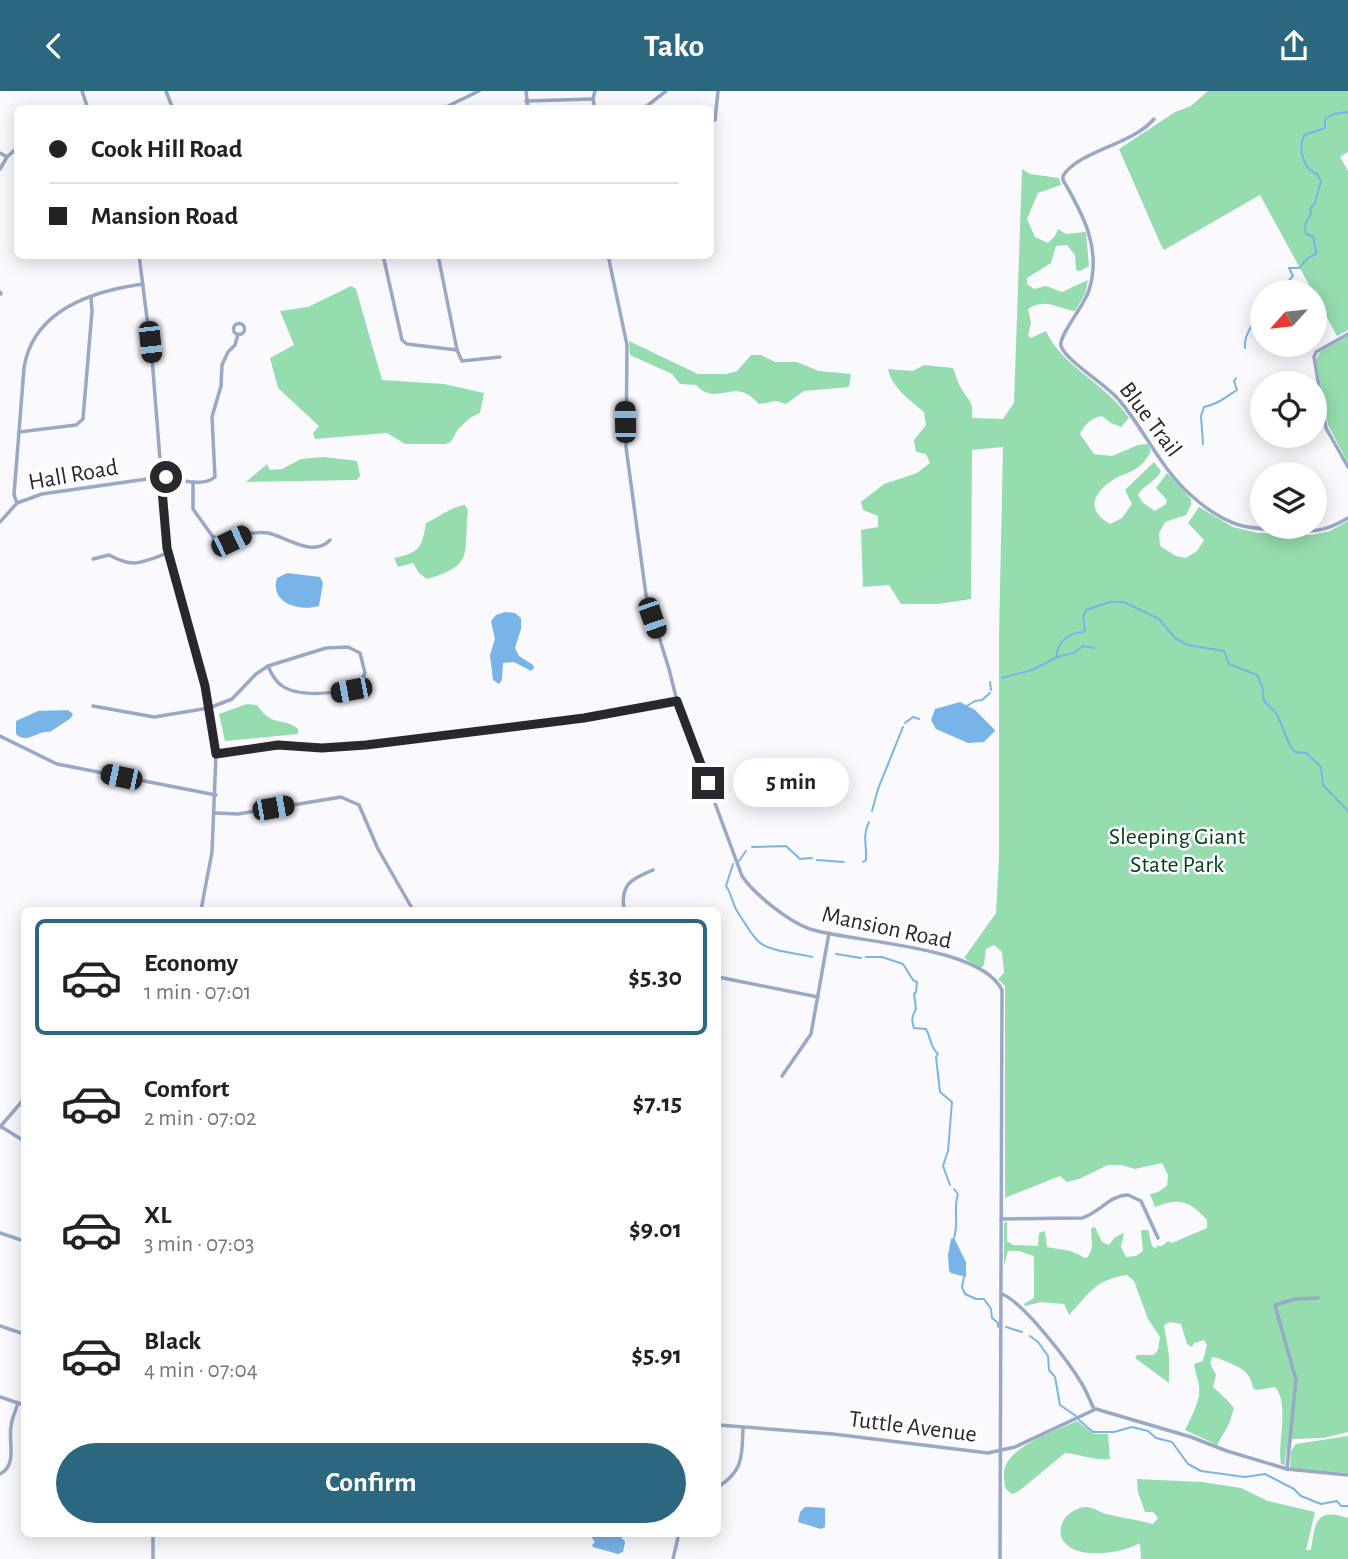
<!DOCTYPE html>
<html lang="en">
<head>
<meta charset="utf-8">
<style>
	body { margin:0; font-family:"Alegreya Sans",sans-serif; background:#f6f6f6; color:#222; height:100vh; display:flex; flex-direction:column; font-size:26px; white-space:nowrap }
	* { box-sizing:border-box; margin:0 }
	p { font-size:23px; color:#767676 }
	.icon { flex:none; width:38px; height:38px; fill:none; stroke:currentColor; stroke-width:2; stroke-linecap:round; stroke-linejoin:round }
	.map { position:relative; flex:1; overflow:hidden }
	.side { position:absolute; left:21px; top:816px; width:700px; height:630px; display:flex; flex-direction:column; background:#fff; border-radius:10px; box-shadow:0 4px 18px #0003 }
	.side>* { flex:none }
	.banner { position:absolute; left:14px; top:14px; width:700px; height:154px; border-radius:10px; box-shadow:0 4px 18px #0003; display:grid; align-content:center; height:154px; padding:0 35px; background:#fff }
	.needle { width:46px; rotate:243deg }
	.fabs { position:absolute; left:1250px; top:189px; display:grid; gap:14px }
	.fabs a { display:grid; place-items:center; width:77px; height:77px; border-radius:50%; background:#fff; box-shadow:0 4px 18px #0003; font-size:35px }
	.end { position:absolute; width:32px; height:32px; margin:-16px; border:9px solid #29292d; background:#fff; box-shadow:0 0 0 4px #fff }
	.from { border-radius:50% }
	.bubble { position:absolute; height:49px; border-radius:24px; background:#fff; box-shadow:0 4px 18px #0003; font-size:23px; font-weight:700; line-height:49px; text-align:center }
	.car { position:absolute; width:21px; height:42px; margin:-21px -10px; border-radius:9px; box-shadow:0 0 5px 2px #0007; background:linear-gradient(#222 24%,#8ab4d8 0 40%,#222 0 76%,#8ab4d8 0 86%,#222 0) }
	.banner b { display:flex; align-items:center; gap:24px; height:66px; font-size:26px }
	.banner b+b { border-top:2px solid #e0e0e0 }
	.banner i { width:18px; height:18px; background:#222 }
	ul { padding:12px 0 0; list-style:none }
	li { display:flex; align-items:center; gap:21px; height:116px; margin:0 14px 10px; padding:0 21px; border:4px solid transparent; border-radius:10px }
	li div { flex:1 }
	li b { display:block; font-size:26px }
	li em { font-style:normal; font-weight:700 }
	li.selected { border-color:#2b677e }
	li>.icon { width:63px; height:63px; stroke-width:1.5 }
	.action { display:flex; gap:14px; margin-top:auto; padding:14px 35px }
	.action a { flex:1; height:80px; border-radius:42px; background:#2b677e; color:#fff; font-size:28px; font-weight:700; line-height:80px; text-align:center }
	header { display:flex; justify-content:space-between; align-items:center; height:91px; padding:0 35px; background:#2b677e; color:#fff; font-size:32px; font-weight:700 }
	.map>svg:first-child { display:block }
</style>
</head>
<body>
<header><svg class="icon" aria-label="back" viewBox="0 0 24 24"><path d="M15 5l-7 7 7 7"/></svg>Tako<svg class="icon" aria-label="share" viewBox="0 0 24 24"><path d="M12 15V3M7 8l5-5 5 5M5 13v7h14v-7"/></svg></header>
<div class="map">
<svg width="1348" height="1468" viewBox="0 0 1348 1468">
	<rect width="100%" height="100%" fill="#faf9fe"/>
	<g fill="#95dcae">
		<path d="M 1208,0 L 1348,0 L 1348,61 L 1340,66 L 1348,80 L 1348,239 L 1337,245 L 1260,104 L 1164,159 L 1161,154 L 1119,58 L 1175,21 L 1191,15 Z"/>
		<path d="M 1022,78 L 1030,83 L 1059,87 L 1061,94 L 1038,102 L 1027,128 L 1035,146 L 1048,152 L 1055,145 L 1058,138 L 1066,143 L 1086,141 L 1089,175 L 1080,180 L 1076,179 L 1075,164 L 1067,154 L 1056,155 L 1051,172 L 1027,187 L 1027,193 L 1034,198 L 1046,195 L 1062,201 L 1088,189 L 1085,203 L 1075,220 C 1058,218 1046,206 1028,218 L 1031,232 L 1028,245 L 1031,247 L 1046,240 C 1062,276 1107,293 1129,327 L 1121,336 L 1111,332 L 1102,325 C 1091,327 1085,333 1080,343 L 1094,363 L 1112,365 L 1138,354 L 1148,353 L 1151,360 C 1148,366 1143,373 1137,377 C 1131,382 1123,383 1116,387 C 1094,400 1084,418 1110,433 L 1122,427 L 1132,413 L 1125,399 L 1154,371 L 1161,380 C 1156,391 1143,394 1138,404 L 1142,411 L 1155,420 L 1166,413 L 1167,409 L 1156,397 L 1167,382 L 1191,408 L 1191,414 L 1186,424 L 1165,431 L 1159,442 L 1160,455 L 1176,465 L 1186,467 L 1197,460 L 1204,449 L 1188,432 L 1199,416 L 1233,436 L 1257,442 L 1312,444 L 1330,440 L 1348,430 L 1348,1341 L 1323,1347 L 1292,1348 L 1286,1361 L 1285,1374 L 1281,1373 C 1277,1352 1290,1312 1275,1296 L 1257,1299 L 1253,1297 C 1250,1277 1235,1275 1218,1267 L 1212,1266 L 1210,1272 L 1216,1284 L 1213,1296 L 1227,1309 L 1234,1317 L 1229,1333 L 1217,1354 L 1185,1339 C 1191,1326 1201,1310 1199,1295 C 1198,1288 1195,1281 1194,1273 L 1203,1270 L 1207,1254 L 1204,1249 L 1194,1252 L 1192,1256 L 1187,1253 L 1181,1233 L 1170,1231 L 1164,1234 L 1169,1265 L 1169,1292 L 1135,1267 L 1137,1264 L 1153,1264 L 1158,1259 L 1160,1246 L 1148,1228 L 1134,1190 L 1127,1184 C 1094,1189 1090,1202 1069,1224 L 1064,1213 L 1041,1211 L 1025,1215 L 1024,1213 L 1034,1207 L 1034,1165 L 1019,1160 L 1008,1160 L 1004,1175 L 1004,1132 L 1007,1130 L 1007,1150 L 1013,1154 L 1038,1155 L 1039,1142 L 1045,1140 L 1047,1156 C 1060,1159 1073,1158 1084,1167 L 1088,1166 L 1092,1157 L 1091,1137 L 1095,1136 L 1102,1151 L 1109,1154 L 1115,1146 L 1124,1142 L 1121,1156 L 1126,1166 L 1136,1165 L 1143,1160 L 1141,1139 L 1148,1139 L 1152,1155 L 1157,1158 L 1156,1155 L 1162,1155 L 1168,1150 L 1172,1152 L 1207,1137 L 1207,1129 C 1190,1110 1179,1106 1155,1116 L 1150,1103 L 1158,1101 L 1167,1095 L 1168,1084 L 1162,1072 L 1135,1078 L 1121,1074 L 1108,1074 L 1079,1088 L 1067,1091 L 1060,1085 L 1005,1107 L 1005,895 L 998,888 L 1004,882 L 1002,861 L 994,854 L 986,858 L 984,874 L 981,877 L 964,867 L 996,822 L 999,767 L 999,545 L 1003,356 L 972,359 L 971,508 L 938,513 L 901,513 L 889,494 L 863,496 L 861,439 L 878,436 L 878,425 L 863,419 L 861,411 L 884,393 L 917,382 L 930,372 L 926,363 L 916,361 L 914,349 L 926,334 L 924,321 C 910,309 892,297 888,278 L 913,280 L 924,274 L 953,277 C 956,284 958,294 963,300 C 971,313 973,310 972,327 L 1003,328 L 1014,312 Z"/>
		<path d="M 351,195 L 356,198 L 382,289 L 444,293 L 484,302 L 480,322 L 470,327 L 458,338 L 451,351 L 445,353 L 405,353 L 387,342 L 315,348 L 313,342 L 319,335 L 278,297 L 270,267 L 294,254 L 280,220 L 308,216 Z"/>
		<path d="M 1348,245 L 1348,372 L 1328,334 L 1316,269 L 1320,261 Z"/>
		<path d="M 629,250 L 698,283 L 727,283 L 737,280 L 751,264 L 761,264 L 775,271 L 797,271 L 819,280 L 851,283 L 849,296 L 804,300 L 786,313 L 776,310 L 759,313 C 755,309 750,304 745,302 C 726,295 714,313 696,294 L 680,293 L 672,283 L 630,264 Z"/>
		<path d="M 324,366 L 357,370 L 360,385 L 357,389 L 246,391 L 267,373 L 270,379 L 282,378 L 301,368 Z"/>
		<path d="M 465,414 L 468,419 C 463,462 476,474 427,488 L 419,482 L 413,472 L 398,476 L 394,467 C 419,462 422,457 426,432 C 440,426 450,416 465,414 Z"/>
		<path d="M 247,613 L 257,614 C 273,638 284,625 298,638 L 298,643 L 225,650 L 219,623 Z"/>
		<path d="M 1077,1330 L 1094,1343 L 1108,1343 L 1110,1368 C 1094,1370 1080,1363 1065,1362 L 1019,1400 L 1012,1403 L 1006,1398 C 1004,1392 1003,1382 1005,1376 C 1013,1354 1057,1339 1077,1330 Z"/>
		<path d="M 1348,1345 L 1348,1382 L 1290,1377 L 1291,1360 L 1296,1353 Z"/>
		<path d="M 1137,1388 L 1202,1391 L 1241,1397 L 1268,1410 L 1315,1421 L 1306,1459 L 1311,1459 C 1315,1432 1315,1416 1348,1427 L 1348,1468 L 1141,1468 L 1140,1452 C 1124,1462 1082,1468 1067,1454 C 1051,1439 1067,1417 1086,1416 C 1093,1416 1099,1421 1106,1423 C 1123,1427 1138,1429 1153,1433 L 1158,1427 L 1153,1421 L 1145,1421 L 1138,1401 Z"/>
	</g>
	<g fill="#79b4e9">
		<path d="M 287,482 L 320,486 L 323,492 L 319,515 C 300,521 269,512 277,487 Z"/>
		<path d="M 505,521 L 515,522 L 521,527 L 521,538 L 515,557 L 519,565 L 533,574 L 534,577 L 531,580 L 514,571 L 503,572 L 502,589 L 499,593 L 493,589 L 490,564 L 495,548 L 491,530 L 496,524 Z"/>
		<path d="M 960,611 L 975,619 L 994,638 L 995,640 L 984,651 L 968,652 L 936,638 L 931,629 L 935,618 Z"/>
		<path d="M 68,619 L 73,623 L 71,627 L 50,641 C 37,639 28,654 16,643 L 16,630 L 38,620 Z"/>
		<path d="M 954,1147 L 966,1171 L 966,1186 L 951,1182 L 949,1180 L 948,1164 L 951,1148 Z"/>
		<path d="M 811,1416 L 825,1417 L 825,1436 L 821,1438 L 798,1431 L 800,1421 L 805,1416 Z"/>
		<path d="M 593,1442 L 608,1442 L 621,1446 L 625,1451 L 623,1461 L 618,1463 L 593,1456 L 592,1454 L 595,1451 L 592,1447 Z"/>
	</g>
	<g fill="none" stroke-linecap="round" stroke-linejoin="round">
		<g stroke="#79b4e9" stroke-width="2">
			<path d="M 1283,201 L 1284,195 L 1293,185 L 1289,177 L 1299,177 L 1308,167 L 1316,163 C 1316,157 1313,153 1314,146 L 1306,143 L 1305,133 L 1311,123 L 1310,118 L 1315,112 L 1321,90 L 1317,83 C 1303,78 1298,58 1304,44 L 1325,37 L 1325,28 L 1334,23 L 1348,21"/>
			<path d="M 1245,257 C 1243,244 1254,235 1257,221 L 1262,219"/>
			<path d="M 1203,353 L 1201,325 L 1204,316 C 1218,313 1226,306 1237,299 L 1234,290 L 1236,287"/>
			<path d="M 1057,566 C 1056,552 1069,541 1083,541 L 1085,539 L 1083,526 L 1086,519 L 1110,511 L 1124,511 L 1159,528 L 1175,547 L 1188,554 L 1224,560 L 1229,573 L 1257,584 L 1262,595 L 1264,610 L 1277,623 L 1290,655 L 1295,661 L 1306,662 L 1321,676 L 1323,694 L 1348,720"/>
			<path d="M 1002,587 L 1032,579 L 1057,566 L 1074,562 L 1083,555 L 1094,557"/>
			<path d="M 990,591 L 991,599"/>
			<path d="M 965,616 L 975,610 L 982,609 L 990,602"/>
			<path d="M 905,632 L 913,626 L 919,628"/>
			<path d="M 872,720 L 878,698 L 903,636"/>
			<path d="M 752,756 L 786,755 L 800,768 L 812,767"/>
			<path d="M 817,769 L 844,771"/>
			<path d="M 739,770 L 746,760"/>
			<path d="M 863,771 L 866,769 C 867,754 862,745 869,731"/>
			<path d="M 733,773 L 726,795 C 732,803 732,812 737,820 C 742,828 753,846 759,851 C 770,861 799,862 812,866"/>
			<path d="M 836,863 L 861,867"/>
			<path d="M 866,866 L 882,866 L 903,873 L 913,889 L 917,891 L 916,901 L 914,903 L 916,918 C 912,924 911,930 914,937 L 926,938 C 931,947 930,956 938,963 L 936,966 L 940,1001 L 952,1011 L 948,1060 L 943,1075 L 950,1094"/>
			<path d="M 954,1098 L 958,1103 C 953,1117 959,1132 954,1147"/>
			<path d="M 964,1186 L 962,1196 L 965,1203 L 976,1208 L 984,1208 L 991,1218 L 992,1227 L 998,1232 L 998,1236"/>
			<path d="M 1006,1236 L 1022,1241"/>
			<path d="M 1030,1245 L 1038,1251 L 1048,1265 L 1049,1279 L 1055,1286 L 1060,1314 L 1076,1325"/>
			<path d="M 1079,1329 L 1093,1341 L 1114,1341 L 1132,1336 L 1148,1340 L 1156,1347 L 1172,1351 L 1188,1373 L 1201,1380 L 1245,1386 L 1265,1383 L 1294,1398 L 1301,1405 L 1321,1413 L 1337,1410 L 1341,1415 L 1348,1415"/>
		</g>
		<g stroke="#99a8c4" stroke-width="3.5">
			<path d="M 166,0 L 173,18"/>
			<path d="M 526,0 L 528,18"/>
			<path d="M 526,10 L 593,8"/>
			<path d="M 442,18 L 479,0"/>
			<path d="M 595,18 L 593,8 L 595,0"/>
			<path d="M 643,18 L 666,0"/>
			<path d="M 1154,28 C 1132,54 1078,60 1063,85 L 1063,89 C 1083,123 1102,158 1089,199 C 1085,214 1058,245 1061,255 C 1066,270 1107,294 1119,309 C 1138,331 1151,357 1168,379 C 1184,401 1213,426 1239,434 C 1253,438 1268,438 1282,439 C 1312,440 1321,443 1348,427"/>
			<path d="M 715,29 L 718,0"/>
			<path d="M 0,62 L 7,66"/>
			<path d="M 0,78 L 7,66 L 18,56"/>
			<path d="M 383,164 L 402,249 L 407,253 L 457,259"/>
			<path d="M 438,164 L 457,259 L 462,270 L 500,266"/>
			<path d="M 608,164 L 627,254 L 626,356 L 646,504 L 669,578 L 677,610 L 742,785 C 754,803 789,831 810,838 C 854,852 980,854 1002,899 L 1000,1468"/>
			<path d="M 0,201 L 1,203"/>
			<circle cx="239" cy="238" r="5.5"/>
			<path d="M 1348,243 L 1316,261 L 1314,266 L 1326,337 L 1348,376"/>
			<path d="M 19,341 L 76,334 L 83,328 L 92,220 L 91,206"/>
			<path d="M 161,387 C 179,386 200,398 215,386 L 212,326 L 221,295 L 222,274 L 228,261 L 235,254 L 238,243"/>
			<path d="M 193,391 L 193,418 L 213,446 L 231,450 C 243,444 254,440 268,442 C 287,446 313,467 330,449"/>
			<path d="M 17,412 L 14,404 L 24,277 C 33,219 92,200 143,193"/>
			<path d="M 0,431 L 17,412 L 42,403 L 161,386"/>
			<path d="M 93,468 L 109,464 C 135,478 141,471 168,462"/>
			<path d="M 348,556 L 360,562 L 365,582 L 359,595 C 340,603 297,607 281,594 C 275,590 271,582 268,575 L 326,557 Z"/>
			<path d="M 93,615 L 154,626 L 209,617 L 232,608 L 256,583 L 268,575"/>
			<path d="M 216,663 L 278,654 L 322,657 L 366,654 L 584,627 L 677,610"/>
			<path d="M 215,722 L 238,723 L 341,706 L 359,714 L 378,758 L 413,819"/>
			<path d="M 624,819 C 620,792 632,788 653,779"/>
			<path d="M 718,886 L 818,906"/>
			<path d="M 782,985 L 811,943 L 829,842"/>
			<path d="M 0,1035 L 24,1050"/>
			<path d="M 0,1036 L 24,1008"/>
			<path d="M 1001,1128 L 1082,1127 C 1099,1122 1110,1104 1128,1104 L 1141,1110 L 1158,1147"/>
			<path d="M 0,1142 L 24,1150"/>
			<path d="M 1002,1203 C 1024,1212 1069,1271 1082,1293 C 1087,1301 1090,1310 1094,1318"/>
			<path d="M 0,1235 L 24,1243"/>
			<path d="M 0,1306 L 24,1314"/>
			<path d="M 718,1334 L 833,1343 L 988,1362 L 1015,1356 L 1096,1318 L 1191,1346 L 1227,1360 L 1287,1378 L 1348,1384"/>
			<path d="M 1287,1378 L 1296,1289 L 1275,1214 L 1295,1208 L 1318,1207"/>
			<path d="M 0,1383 C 18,1374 8,1350 11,1335 C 12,1327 16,1319 18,1312"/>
			<path d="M 718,1396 C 744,1380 742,1364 743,1336"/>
			<path d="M 673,1468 L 679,1442"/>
		</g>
		<g stroke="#99a8c4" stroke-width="3.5">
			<path d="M 82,0 L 88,18"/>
			<path d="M 139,164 L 152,267 L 167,457 L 205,595 L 216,663 L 212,761 L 201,819"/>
			<path d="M 0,645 L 57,673 L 216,704"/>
			<path d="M 153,1468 L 153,1442"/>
		</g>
	</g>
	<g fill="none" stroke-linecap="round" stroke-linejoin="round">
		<path stroke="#29292d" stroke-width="9" d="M 166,386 L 161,387 L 167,457 L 205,595 L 216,663 L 278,654 L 322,657 L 366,654 L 584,627 L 677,610 L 708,692"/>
	</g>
	<g text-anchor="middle" stroke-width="5" stroke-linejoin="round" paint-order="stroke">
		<g font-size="24" fill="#29292d" stroke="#fff">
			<text transform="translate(1151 328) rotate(53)" y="8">Blue Trail</text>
			<text transform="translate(73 383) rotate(-10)" y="8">Hall Road</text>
			<text transform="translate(887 836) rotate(12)" y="8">Mansion Road</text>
			<text transform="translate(913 1335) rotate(7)" y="8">Tuttle Avenue</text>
		</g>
		<g font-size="24" fill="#074123" stroke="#fff">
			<text x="1177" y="753">Sleeping Giant<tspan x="1177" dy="28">State Park</tspan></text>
		</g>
	</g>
</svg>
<div class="fabs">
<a><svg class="needle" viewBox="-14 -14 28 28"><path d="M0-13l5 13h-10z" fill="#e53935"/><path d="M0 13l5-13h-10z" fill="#767676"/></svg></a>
<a><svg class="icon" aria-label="locate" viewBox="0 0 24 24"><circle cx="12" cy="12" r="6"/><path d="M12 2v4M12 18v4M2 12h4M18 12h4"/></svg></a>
<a><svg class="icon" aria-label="layers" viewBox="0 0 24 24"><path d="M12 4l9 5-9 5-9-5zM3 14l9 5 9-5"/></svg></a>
</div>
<i class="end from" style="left:166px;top:386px"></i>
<i class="end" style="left:708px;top:692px"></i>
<div class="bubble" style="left:733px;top:667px;width:116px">5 min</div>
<i class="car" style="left:150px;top:251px;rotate:174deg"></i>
<i class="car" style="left:625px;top:331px;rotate:359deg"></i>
<i class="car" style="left:231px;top:450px;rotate:64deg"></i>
<i class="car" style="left:652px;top:527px;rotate:161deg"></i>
<i class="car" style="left:351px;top:599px;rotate:259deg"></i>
<i class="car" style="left:121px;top:686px;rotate:282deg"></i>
<i class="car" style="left:273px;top:717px;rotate:80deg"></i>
<div class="banner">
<b><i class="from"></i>Cook Hill Road</b>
<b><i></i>Mansion Road</b>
</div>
<section class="side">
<ul>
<li class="selected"><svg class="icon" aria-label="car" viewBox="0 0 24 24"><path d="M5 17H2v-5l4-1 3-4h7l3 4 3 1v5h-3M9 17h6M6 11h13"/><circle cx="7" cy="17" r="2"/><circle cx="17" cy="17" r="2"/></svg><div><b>Economy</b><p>1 min · 07:01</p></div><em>$5.30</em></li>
<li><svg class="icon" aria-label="car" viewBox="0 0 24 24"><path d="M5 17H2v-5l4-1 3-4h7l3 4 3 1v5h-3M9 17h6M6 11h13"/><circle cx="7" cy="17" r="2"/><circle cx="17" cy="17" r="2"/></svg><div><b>Comfort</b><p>2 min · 07:02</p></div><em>$7.15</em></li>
<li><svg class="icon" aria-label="car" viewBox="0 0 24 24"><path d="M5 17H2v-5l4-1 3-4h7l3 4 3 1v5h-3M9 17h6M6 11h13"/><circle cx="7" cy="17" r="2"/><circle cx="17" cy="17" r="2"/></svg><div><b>XL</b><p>3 min · 07:03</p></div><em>$9.01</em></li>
<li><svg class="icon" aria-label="car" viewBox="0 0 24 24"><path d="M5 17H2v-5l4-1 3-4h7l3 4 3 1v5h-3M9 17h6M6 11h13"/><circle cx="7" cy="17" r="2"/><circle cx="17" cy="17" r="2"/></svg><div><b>Black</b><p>4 min · 07:04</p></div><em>$5.91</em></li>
</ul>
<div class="action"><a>Confirm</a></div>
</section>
</div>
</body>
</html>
